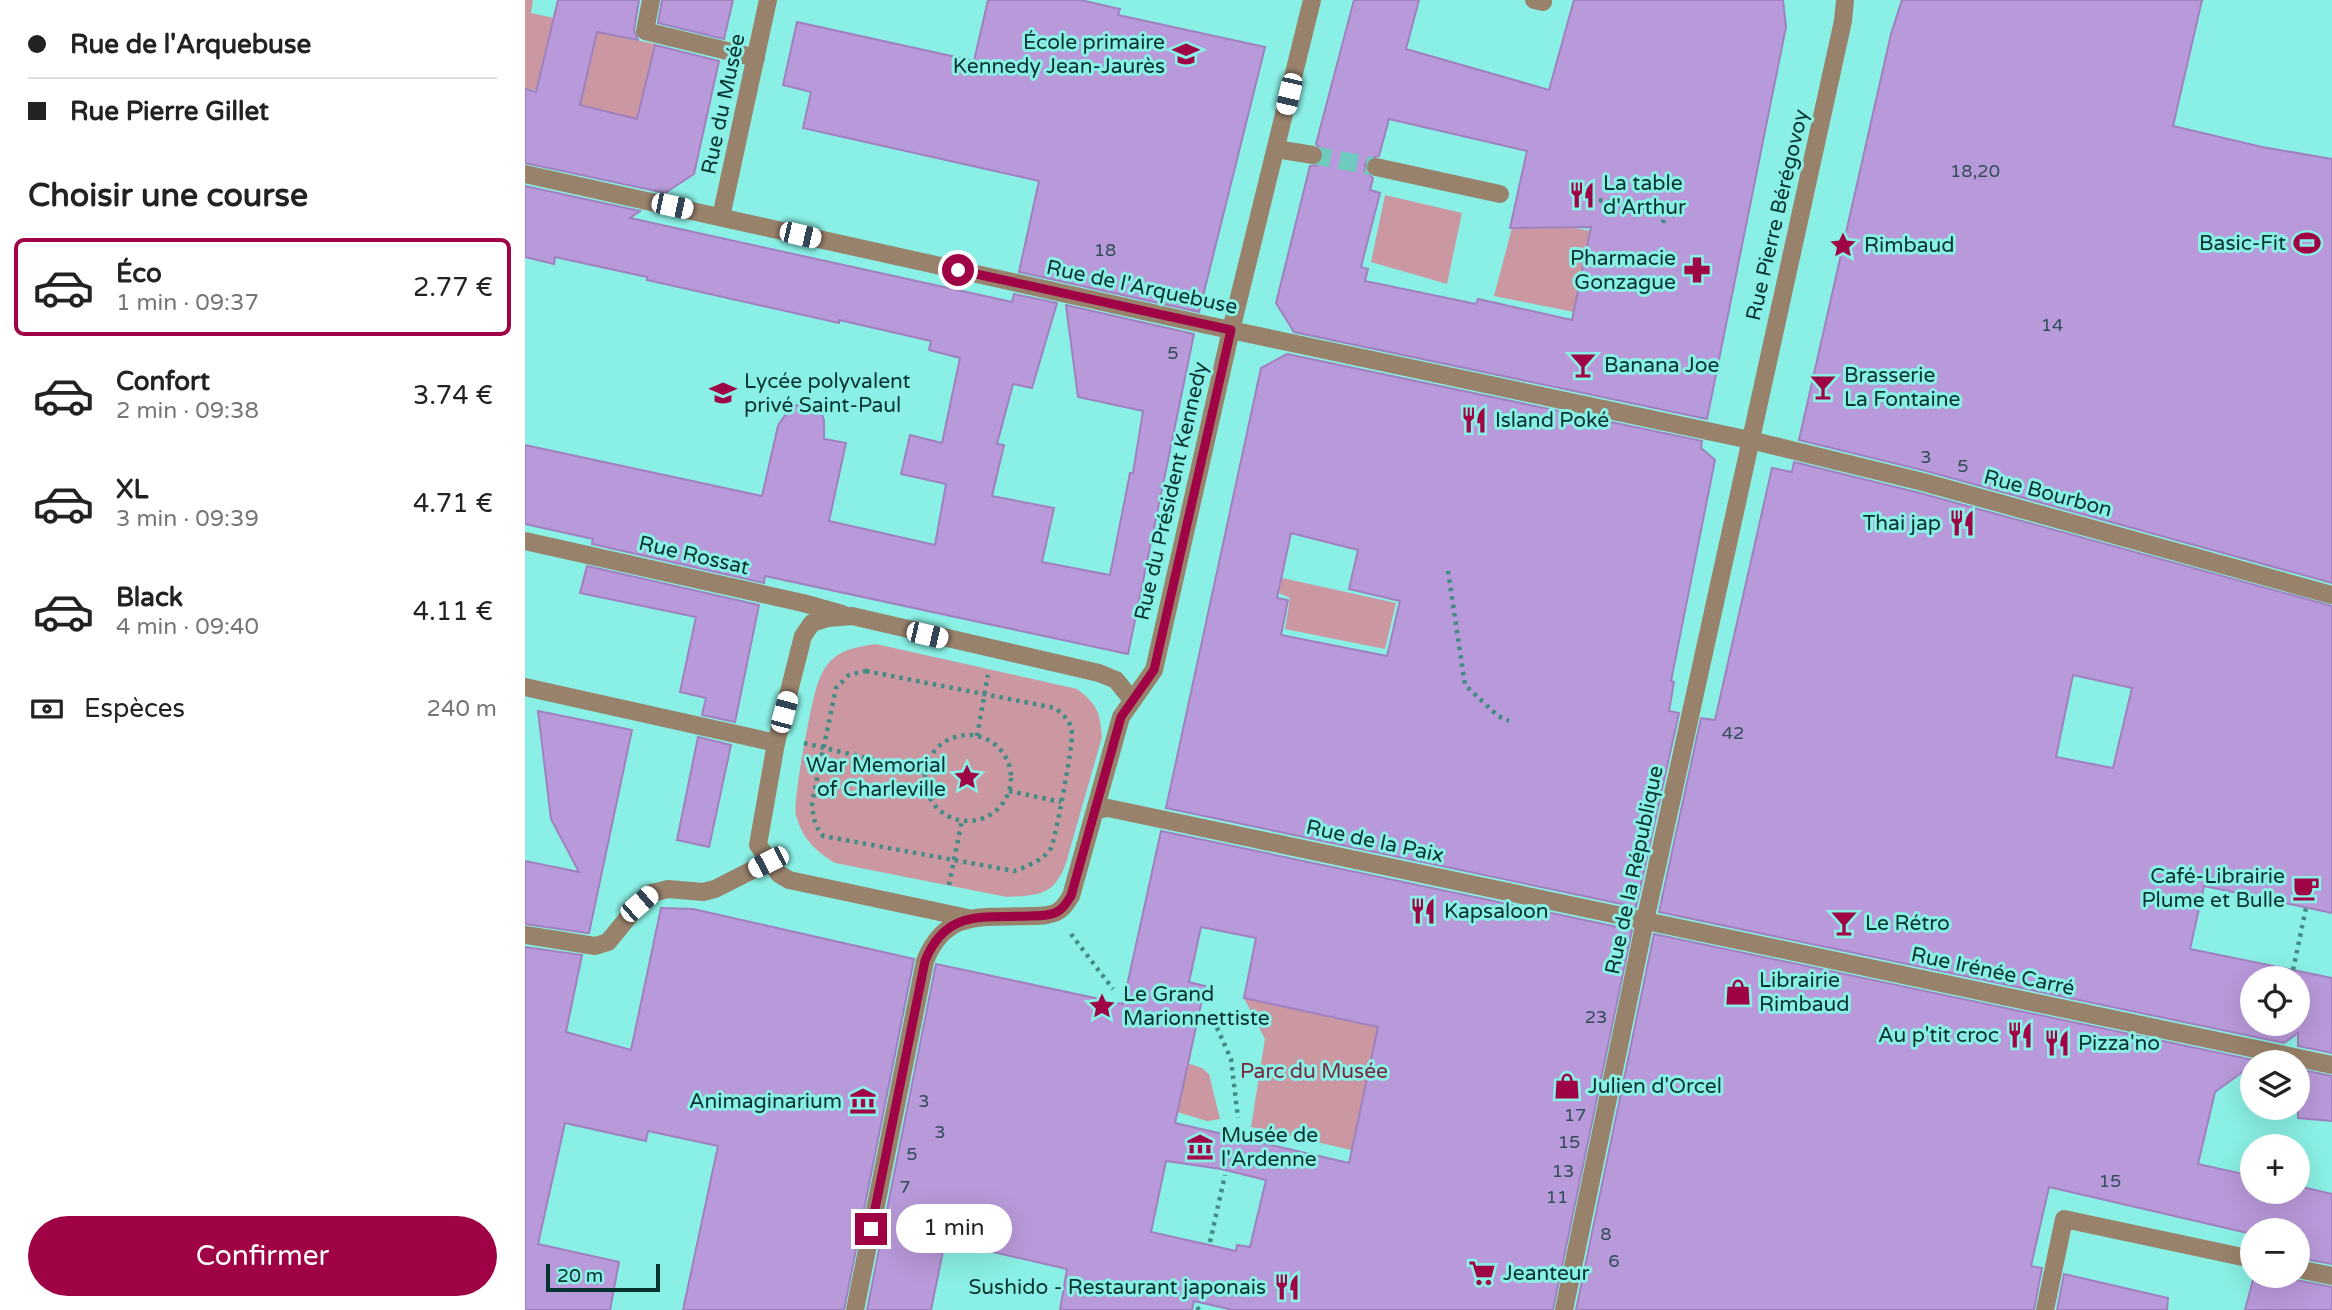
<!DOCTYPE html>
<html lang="fr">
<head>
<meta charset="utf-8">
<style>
	body { margin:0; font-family:"Varela Round",sans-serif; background:#f6f6f6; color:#222; height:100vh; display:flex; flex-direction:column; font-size:26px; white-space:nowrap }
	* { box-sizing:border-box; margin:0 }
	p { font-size:23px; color:#767676 }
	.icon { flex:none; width:38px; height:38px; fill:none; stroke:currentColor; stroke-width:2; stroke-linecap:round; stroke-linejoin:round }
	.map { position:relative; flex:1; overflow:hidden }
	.side { display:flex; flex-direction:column; background:#fff; width:525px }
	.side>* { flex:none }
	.banner { display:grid; align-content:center; height:154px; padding:0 28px; background:#fff }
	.tools { position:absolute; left:1715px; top:966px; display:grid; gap:14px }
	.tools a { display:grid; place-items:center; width:70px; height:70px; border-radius:50%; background:#fff; box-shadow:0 7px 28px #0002; font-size:35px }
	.scale { position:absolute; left:21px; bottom:18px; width:114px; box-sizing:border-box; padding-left:7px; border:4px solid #053430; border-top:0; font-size:19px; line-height:24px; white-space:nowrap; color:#053430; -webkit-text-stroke:5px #8aefe4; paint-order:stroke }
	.end { position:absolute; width:32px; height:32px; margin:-16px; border:9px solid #a00345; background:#fff; box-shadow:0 0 0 4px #fff }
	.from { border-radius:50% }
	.bubble { position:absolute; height:49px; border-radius:24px; background:#fff; box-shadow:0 7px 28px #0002; font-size:23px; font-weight:600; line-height:49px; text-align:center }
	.car { position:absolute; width:21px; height:42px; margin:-21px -10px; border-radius:9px; box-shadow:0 0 5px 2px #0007; background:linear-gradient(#fff 24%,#345 0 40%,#fff 0 76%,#345 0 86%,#fff 0) }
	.banner b { display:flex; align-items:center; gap:24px; height:66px; font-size:26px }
	.banner b+b { border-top:2px solid #e0e0e0 }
	.banner i { width:18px; height:18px; background:#222 }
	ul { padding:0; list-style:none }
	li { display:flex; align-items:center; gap:21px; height:98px; margin:0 14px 10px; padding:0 14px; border:4px solid transparent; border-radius:10px }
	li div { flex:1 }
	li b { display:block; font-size:26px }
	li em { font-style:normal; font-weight:600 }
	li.on { border-color:#a00345 }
	li>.icon { width:63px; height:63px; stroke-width:1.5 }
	h2 { padding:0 28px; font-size:32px; line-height:84px }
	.pay { display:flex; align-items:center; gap:18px; height:77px; padding:0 28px; font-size:26px }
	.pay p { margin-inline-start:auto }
	.action { display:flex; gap:14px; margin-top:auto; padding:14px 28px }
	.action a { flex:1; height:80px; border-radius:42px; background:#a00345; color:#fff; font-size:28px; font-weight:600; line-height:80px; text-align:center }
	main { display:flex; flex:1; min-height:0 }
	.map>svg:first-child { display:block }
</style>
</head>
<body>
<main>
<section class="side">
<div class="banner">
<b><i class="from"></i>Rue de l'Arquebuse</b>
<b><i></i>Rue Pierre Gillet</b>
</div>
<h2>Choisir une course</h2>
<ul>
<li class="on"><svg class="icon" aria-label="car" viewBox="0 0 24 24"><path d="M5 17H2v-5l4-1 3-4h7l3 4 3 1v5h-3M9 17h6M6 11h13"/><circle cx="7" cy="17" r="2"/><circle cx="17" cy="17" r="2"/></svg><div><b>Éco</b><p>1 min · 09:37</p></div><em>2.77 €</em></li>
<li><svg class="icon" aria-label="car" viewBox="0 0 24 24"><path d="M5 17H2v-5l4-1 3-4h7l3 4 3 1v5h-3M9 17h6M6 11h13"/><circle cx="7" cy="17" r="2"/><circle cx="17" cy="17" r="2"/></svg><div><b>Confort</b><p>2 min · 09:38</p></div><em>3.74 €</em></li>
<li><svg class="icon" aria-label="car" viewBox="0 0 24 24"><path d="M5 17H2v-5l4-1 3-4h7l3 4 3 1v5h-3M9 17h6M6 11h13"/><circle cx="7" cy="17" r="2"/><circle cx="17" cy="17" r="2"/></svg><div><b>XL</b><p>3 min · 09:39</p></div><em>4.71 €</em></li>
<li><svg class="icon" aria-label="car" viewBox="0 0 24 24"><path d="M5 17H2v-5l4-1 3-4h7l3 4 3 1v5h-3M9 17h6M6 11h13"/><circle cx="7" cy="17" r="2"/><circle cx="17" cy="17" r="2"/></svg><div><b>Black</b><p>4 min · 09:40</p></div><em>4.11 €</em></li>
</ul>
<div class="pay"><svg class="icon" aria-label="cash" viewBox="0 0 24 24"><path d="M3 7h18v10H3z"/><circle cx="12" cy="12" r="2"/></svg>Espèces<p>240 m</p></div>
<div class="action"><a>Confirmer</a></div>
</section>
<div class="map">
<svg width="1807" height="1310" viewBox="0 0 1807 1310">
	<rect width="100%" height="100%" fill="#8aefe4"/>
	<g fill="#cb98a2">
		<path d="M 0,0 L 8,0 L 6,13 L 29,18 L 24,40 L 67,51 L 72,32 L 130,44 L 112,119 L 48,137 L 57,94 L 0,89 Z"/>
		<path d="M 860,195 L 937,213 L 922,284 L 846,262 Z"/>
		<path d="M 1045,227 L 1065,231 L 1049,312 L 969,296 L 987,228 Z"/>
		<path d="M 757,578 L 871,603 L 860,649 L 760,629 L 765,598 L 754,593 Z"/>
		<path d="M 351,644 L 552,689 C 572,704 575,712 577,737 L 541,863 C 529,896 514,895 482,897 L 310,863 C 290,851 277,838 271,815 C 267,803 287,697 293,683 C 295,677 299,668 303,664 C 315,649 333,647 351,644 Z"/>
		<path d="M 719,998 L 854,1028 L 826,1150 L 726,1127 L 740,1039 Z"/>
		<path d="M 662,1063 L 677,1068 L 684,1074 L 695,1119 L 682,1121 L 652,1112 Z"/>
	</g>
	<g fill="#b899d9" stroke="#a081bf" stroke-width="2" fill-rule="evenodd">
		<path d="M 33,0 L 114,0 L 109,30 L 113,40 L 72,32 L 55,105 L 112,119 L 130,45 L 194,61 L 169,174 L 140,193 L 0,163 L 0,89 L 11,92 Z"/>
		<path d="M 137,0 L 208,0 L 199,39 L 133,23 Z"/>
		<path d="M 463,0 L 555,0 L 595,9 L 593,15 L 740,47 L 674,312 L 494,272 L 514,181 L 278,128 L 286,92 L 258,85 L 272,22 L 449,61 Z"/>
		<path d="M 829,0 L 894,0 L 881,49 L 1024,90 L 1049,0 L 1258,0 L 1261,27 L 1182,419 L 769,332 L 751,303 L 785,166 L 793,165 L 799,157 L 798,150 L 791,144 ZM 864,119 L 1002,151 L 985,228 L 1066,227 L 1047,320 L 953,299 L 951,304 L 840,281 L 843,269 L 836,267 L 855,193 L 845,190 L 848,178 L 840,171 L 840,165 L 843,159 L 854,156 Z"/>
		<path d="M 1377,0 L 1677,0 L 1648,126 L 1737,147 L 1807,159 L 1807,583 L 1401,471 L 1274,440 L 1366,34 Z"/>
		<path d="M 0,186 L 115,211 L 105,218 L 487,302 L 489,294 L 532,303 L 507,388 L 488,384 L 472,444 L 479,445 L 467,496 L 529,508 L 517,562 L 585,575 L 605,473 L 608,473 L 618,411 L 553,397 L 541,305 L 669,334 L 603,654 L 240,576 L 239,583 L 67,544 L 68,539 L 0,524 L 0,445 L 237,496 L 253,426 L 264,409 L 269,406 L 279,403 L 287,405 L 295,410 L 299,420 L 299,439 L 321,443 L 304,521 L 410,545 L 421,484 L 376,474 L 385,435 L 417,443 L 435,358 L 404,350 L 406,341 L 314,320 L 314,323 L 122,280 L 122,277 L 30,257 L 29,264 L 0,257 Z"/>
		<path d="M 762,354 L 1177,441 L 1176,448 L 1190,460 L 1146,681 L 1149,682 L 1144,711 L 1154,713 L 1111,907 L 641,808 L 736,368 ZM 766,533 L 833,550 L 824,589 L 875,601 L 862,656 L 756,635 L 763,600 L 752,598 Z"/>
		<path d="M 1269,462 L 1395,493 L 1807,606 L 1807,913 L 1679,886 L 1665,949 L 1807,978 L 1807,1053 L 1773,1046 L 1773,1033 L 1759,1043 L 1134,912 L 1176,718 L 1190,720 L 1247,468 L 1267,472 ZM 1548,675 L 1607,688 L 1588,768 L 1531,757 ZM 1727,978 L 1773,978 L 1773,1024 L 1727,1024 Z"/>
		<path d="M 62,566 L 234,605 L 210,722 L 177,715 L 181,698 L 155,692 L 171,617 L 55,593 Z"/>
		<path d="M 13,711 L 107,730 L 64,933 L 62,933 L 0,924 L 0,861 L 54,872 L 26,819 Z"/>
		<path d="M 173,737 L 206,745 L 184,847 L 152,840 Z"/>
		<path d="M 636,831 L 1107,930 L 1028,1310 L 708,1310 L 669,1301 L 667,1310 L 535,1310 L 542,1269 L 420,1241 L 406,1310 L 342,1310 L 411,964 L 598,1004 ZM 676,927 L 731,938 L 719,998 L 853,1027 L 824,1163 L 650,1123 L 680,986 L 664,982 ZM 641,1161 L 696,1169 L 741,1180 L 725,1247 L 712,1245 L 711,1251 L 626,1232 Z"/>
		<path d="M 136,908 L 168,909 L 389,959 L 319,1310 L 158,1310 L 193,1146 L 123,1131 L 121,1141 L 40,1123 L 13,1244 L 94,1262 L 85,1310 L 0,1310 L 0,947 L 57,955 L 41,1032 L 106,1050 Z"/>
		<path d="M 1129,934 L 1733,1061 L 1727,1062 L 1727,1065 L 1690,1092 L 1673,1164 L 1727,1176 L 1727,1192 L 1773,1192 L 1773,1186 L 1807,1194 L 1807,1264 L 1773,1258 L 1773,1230 L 1727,1230 L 1727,1234 L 1524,1187 L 1506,1266 L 1517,1268 L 1509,1310 L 1051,1310 Z"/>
		<path d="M 1773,1069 L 1807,1076 L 1807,1121 L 1773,1118 Z"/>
		<path d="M 1539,1274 L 1643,1298 L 1642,1310 L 1532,1310 Z"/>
		<path d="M 1729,1276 L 1764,1276 L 1771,1280 L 1807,1287 L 1807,1310 L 1720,1310 Z"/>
	</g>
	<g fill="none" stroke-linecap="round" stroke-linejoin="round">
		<path stroke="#6fcac0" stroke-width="18" stroke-dasharray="18 9" stroke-linecap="butt" d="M 788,155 L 851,167"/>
		<g stroke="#438c84" stroke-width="4.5" stroke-dasharray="3.5 5" stroke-linecap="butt">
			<path d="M 1074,200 L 1140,213"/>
			<path d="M 1138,223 L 1140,213 L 1153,216"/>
			<path d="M 923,571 L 940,685 L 973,716 L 984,721"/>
			<path d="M 341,671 L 530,708 C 539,715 546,721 547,734 C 548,745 530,841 526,848 C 519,860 501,867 489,871 L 298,836 C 289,825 288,816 287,803 L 311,688 L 324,675 Z"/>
			<circle cx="443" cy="778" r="43"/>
			<path d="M 452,736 L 463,675"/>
			<path d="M 279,743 L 400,772"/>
			<path d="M 484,791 L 536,802"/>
			<path d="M 424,885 L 437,820"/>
			<path d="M 546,934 L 588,989"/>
			<path d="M 1768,970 L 1781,908"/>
			<path d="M 685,1012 L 706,1059 L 713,1118"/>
			<path d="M 685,1242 L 700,1175"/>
			<path d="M 672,1307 L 674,1310"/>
		</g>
		<g stroke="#99826b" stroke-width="18">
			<path d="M 126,0 L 120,31 L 231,58"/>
			<path d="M 1009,0 L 1018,2"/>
			<path d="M 751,149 L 788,155"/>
			<path d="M 851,167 L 975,194"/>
			<path d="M 0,174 L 682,325 L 1225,440 L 1398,482 L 1807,595"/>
			<path d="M 196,217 L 243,0"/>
			<path d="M 0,541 L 278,603 L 317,614"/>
			<path d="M 0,687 L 251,743"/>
			<path d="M 572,810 L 583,808 L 1807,1065"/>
			<path d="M 443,918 L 264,880 L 254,874 L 233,845 L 251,743 L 278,636 L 287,623 L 303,618 L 327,616 L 574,673 L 591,680 L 607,700"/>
			<path d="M 0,935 L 70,946 L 83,942 L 114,904 L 127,893 L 143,889 L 178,892 L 190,889 L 243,862"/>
			<path d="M 1773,1269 L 1807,1276"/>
			<path d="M 330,1310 L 400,961 C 421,909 457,918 505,916 C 514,916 529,916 536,909 C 540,906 543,900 546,896 L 596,717 L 629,670 L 706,330 L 787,0"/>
			<path d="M 1039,1310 L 1120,921 L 1318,21 L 1320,0"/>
			<path d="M 1520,1310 L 1539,1219 L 1727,1259"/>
		</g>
	</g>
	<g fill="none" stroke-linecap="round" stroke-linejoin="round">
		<path stroke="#a00345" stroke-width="9" d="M 346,1229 L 400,961 C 421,909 457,918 505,916 C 514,916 529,916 536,909 C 540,906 543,900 546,896 L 596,717 L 629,670 L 706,330 L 433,270"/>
	</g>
	<defs>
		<g id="school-bare" transform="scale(2.1)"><path d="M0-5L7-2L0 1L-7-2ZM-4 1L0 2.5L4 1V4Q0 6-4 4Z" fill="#a00345" stroke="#8aefe4" stroke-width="2.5" paint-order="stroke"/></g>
		<g id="restaurant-bare" transform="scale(2.1)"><path d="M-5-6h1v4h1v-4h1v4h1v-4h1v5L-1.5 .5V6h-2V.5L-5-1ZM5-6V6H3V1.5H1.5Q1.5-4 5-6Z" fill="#a00345" stroke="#8aefe4" stroke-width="2.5" paint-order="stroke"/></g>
		<g id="stadium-bare" transform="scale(2.1)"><path d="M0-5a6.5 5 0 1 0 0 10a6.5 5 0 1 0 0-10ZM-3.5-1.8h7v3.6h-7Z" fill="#a00345" stroke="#8aefe4" stroke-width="2.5" paint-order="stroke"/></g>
		<g id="sight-bare" transform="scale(2.1)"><path d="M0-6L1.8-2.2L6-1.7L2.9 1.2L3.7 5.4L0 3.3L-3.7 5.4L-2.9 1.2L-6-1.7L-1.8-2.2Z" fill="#a00345" stroke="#8aefe4" stroke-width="2.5" paint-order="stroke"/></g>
		<g id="pharmacy-bare" transform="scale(2.1)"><path d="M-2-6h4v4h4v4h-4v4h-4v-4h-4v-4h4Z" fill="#a00345" stroke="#8aefe4" stroke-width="2.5" paint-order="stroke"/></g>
		<g id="bar-bare" transform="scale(2.1)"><path d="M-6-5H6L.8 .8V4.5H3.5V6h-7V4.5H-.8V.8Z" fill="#a00345" stroke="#8aefe4" stroke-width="2.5" paint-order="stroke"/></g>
		<g id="cafe-bare" transform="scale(2.1)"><path d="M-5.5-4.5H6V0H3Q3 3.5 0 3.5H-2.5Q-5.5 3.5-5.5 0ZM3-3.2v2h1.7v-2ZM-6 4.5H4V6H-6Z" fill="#a00345" stroke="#8aefe4" stroke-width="2.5" paint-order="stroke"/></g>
		<g id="shop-bare" transform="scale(2.1)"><path d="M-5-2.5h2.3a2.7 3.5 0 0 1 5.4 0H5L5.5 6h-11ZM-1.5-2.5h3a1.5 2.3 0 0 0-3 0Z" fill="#a00345" stroke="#8aefe4" stroke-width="2.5" paint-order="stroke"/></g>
		<g id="museum-bare" transform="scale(2.1)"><path d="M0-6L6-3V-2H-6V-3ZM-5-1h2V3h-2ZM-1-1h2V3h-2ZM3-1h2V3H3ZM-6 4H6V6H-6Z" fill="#a00345" stroke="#8aefe4" stroke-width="2.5" paint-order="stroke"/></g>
		<g id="supermarket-bare" transform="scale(2.1)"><path d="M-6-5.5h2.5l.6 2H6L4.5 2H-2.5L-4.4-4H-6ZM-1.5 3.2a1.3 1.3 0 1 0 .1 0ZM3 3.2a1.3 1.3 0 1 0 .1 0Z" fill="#a00345" stroke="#8aefe4" stroke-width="2.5" paint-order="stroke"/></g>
	</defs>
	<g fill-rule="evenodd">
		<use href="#school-bare" x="661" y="54"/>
		<use href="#restaurant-bare" x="1057" y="195"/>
		<use href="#stadium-bare" x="1782" y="243"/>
		<use href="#sight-bare" x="1318" y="245"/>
		<use href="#pharmacy-bare" x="1172" y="270"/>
		<use href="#bar-bare" x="1058" y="365"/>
		<use href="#bar-bare" x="1298" y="387"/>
		<use href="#school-bare" x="198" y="393"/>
		<use href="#restaurant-bare" x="949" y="420"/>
		<use href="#restaurant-bare" x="1437" y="523"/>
		<use href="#sight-bare" x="442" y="777"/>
		<use href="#cafe-bare" x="1781" y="888"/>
		<use href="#restaurant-bare" x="898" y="911"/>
		<use href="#bar-bare" x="1319" y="923"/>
		<use href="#shop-bare" x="1213" y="992"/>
		<use href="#sight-bare" x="577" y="1006"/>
		<use href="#restaurant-bare" x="1495" y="1035"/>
		<use href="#restaurant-bare" x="1532" y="1043"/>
		<use href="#shop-bare" x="1042" y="1086"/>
		<use href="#museum-bare" x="338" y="1101"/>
		<use href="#museum-bare" x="675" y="1147"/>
		<use href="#supermarket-bare" x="957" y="1273"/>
		<use href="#restaurant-bare" x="762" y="1287"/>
	</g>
	<g text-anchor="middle" stroke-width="6" stroke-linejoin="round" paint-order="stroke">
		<g font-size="18" fill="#324d5a">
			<text x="1450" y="177">18,20</text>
			<text x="580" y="256">18</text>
			<text x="1527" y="331">14</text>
			<text x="648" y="359">5</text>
			<text x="1401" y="463">3</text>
			<text x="1438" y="472">5</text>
			<text x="1208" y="739">42</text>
			<text x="1071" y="1023">23</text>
			<text x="399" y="1107">3</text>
			<text x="1050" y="1121">17</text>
			<text x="415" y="1138">3</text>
			<text x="1044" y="1148">15</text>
			<text x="387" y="1160">5</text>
			<text x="1038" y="1177">13</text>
			<text x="1585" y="1187">15</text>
			<text x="380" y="1193">7</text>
			<text x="1032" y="1203">11</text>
			<text x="1081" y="1240">8</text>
			<text x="1089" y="1267">6</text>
		</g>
		<g font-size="21" fill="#053430" stroke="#8aefe4" text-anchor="start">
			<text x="640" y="49" text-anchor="end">École primaire<tspan x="640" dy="24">Kennedy Jean-Jaurès</tspan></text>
			<text x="1078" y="190">La table<tspan x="1078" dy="24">d'Arthur</tspan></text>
			<text x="1761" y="250" text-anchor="end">Basic-Fit</text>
			<text x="1339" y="252">Rimbaud</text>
			<text x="1151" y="265" text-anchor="end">Pharmacie<tspan x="1151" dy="24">Gonzague</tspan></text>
			<text x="1079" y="372">Banana Joe</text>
			<text x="1319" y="382">Brasserie<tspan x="1319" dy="24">La Fontaine</tspan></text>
			<text x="219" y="388">Lycée polyvalent<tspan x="219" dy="24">privé Saint-Paul</tspan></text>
			<text x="970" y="427">Island Poké</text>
			<text x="1416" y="530" text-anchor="end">Thai jap</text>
			<text x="421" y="772" text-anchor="end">War Memorial<tspan x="421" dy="24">of Charleville</tspan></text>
			<text x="1760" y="883" text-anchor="end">Café-Librairie<tspan x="1760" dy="24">Plume et Bulle</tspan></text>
			<text x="919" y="918">Kapsaloon</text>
			<text x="1340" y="930">Le Rétro</text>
			<text x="1234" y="987">Librairie<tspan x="1234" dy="24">Rimbaud</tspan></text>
			<text x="598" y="1001">Le Grand<tspan x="598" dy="24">Marionnettiste</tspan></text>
			<text x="1474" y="1042" text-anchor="end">Au p'tit croc</text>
			<text x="1553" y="1050">Pizza'no</text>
			<text x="1063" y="1093">Julien d'Orcel</text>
			<text x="317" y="1108" text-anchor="end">Animaginarium</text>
			<text x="696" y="1142">Musée de<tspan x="696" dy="24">l'Ardenne</tspan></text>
			<text x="978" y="1280">Jeanteur</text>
			<text x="741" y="1294" text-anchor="end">Sushido - Restaurant japonais</text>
		</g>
		<g font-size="21" fill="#053430" stroke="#8aefe4">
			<text transform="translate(198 104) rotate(-78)" y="7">Rue du Musée</text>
			<text transform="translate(1252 215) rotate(-77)" y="7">Rue Pierre Bérégovoy</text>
			<text transform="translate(617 287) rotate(12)" y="7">Rue de l'Arquebuse</text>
			<text transform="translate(646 491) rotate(-77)" y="7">Rue du Président Kennedy</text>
			<text transform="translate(1523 493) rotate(15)" y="7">Rue Bourbon</text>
			<text transform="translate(169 555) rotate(13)" y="7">Rue Rossat</text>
			<text transform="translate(850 841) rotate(12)" y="7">Rue de la Paix</text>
			<text transform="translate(1109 870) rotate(-78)" y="7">Rue de la République</text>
			<text transform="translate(1468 971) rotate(12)" y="7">Rue Irénée Carré</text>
		</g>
		<g font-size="21" fill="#78283e" stroke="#8aefe4">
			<text x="789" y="1078">Parc du Musée</text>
		</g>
	</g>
</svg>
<div class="tools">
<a><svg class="icon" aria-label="locate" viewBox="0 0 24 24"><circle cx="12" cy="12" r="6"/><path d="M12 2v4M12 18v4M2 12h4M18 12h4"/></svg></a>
<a><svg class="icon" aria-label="layers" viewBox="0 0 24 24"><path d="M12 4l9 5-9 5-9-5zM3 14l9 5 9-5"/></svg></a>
<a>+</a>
<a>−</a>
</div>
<div class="scale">20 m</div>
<i class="end from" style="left:433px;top:270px"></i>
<i class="end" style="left:346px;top:1229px"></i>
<div class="bubble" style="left:371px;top:1204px;width:116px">1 min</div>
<i class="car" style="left:764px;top:94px;rotate:193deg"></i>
<i class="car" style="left:147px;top:206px;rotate:102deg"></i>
<i class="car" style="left:275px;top:235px;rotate:103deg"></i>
<i class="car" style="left:402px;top:635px;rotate:103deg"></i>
<i class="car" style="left:259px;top:712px;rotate:15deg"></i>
<i class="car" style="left:243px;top:862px;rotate:243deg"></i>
<i class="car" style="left:114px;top:904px;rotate:49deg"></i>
</div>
</main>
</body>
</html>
